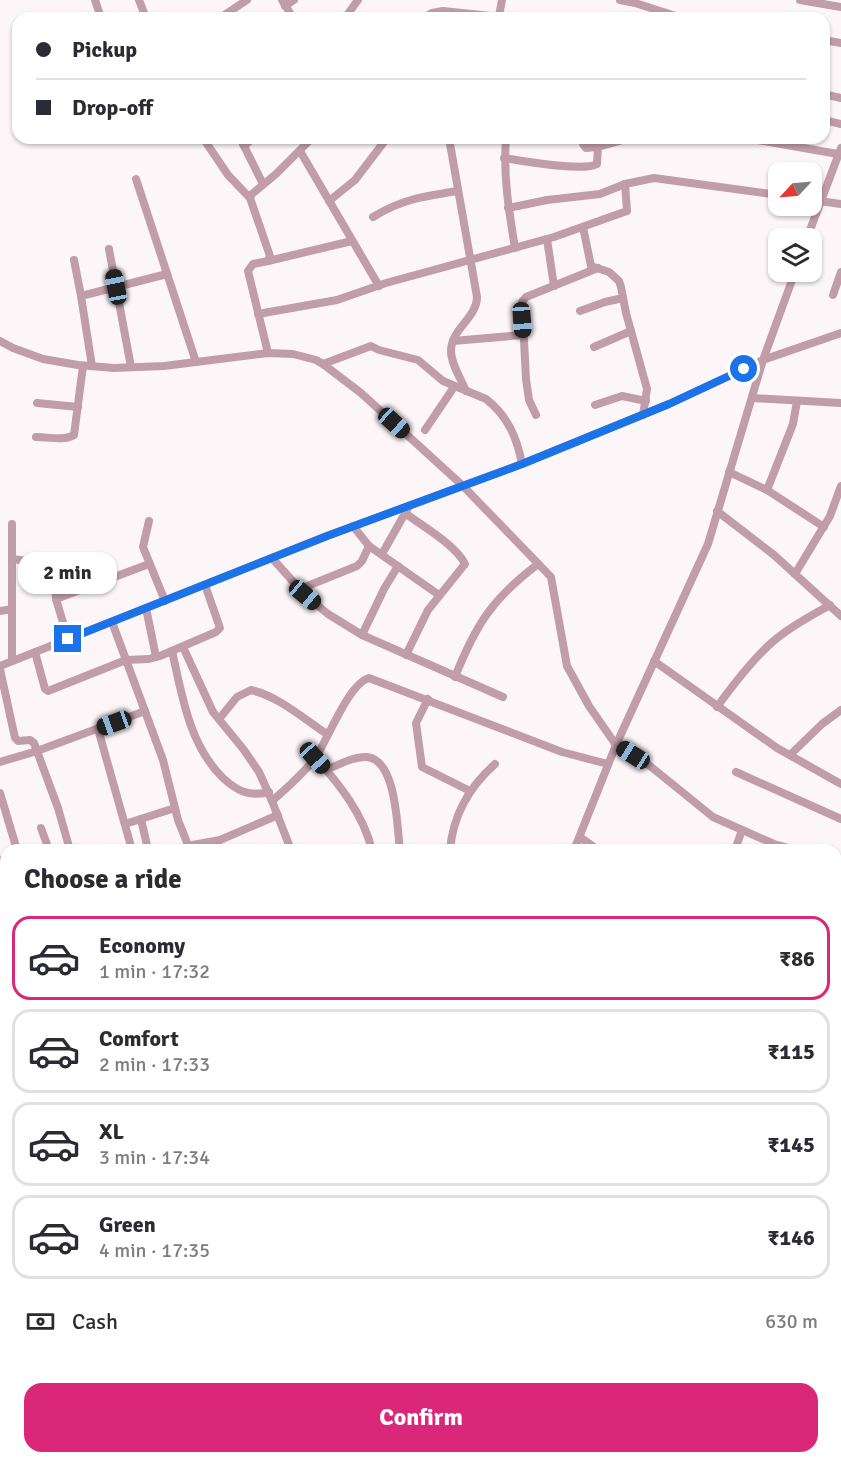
<!DOCTYPE html>
<html lang="en">
<head>
<meta charset="utf-8">
<style>
	body { margin:0; font-family:Signika,sans-serif; background:#f7f7f7; color:#2b2b33; height:100vh; display:flex; flex-direction:column; font-size:22px; white-space:nowrap }
	* { box-sizing:border-box; margin:0 }
	p { font-size:20px; color:#7c7c81 }
	.icon { flex:none; width:33px; height:33px; fill:none; stroke:currentColor; stroke-width:2; stroke-linecap:round; stroke-linejoin:round }
	.map { position:relative; flex:1; overflow:hidden }
	.panel { position:absolute; left:0px; top:844px; width:842px; height:620px; display:flex; flex-direction:column; background:#fff; border-radius:18px 18px 0 0; box-shadow:0 2px 4px #0004 }
	.panel>* { flex:none }
	.hud { position:absolute; left:12px; top:12px; width:818px; height:132px; border-radius:18px; box-shadow:0 2px 4px #0004; display:grid; align-content:center; height:132px; padding:0 24px; background:#fff }
	.needle { width:39px; rotate:244deg }
	.buttons { position:absolute; left:768px; top:162px; display:grid; gap:12px }
	.buttons a { display:grid; place-items:center; width:54px; height:54px; border-radius:12px; background:#fff; box-shadow:0 2px 4px #0004; font-size:30px }
	.end { position:absolute; width:27px; height:27px; margin:-14px; border:8px solid #1a73e8; background:#fff; box-shadow:0 0 0 3px #fff }
	.from { border-radius:50% }
	.bubble { position:absolute; height:42px; border-radius:18px; background:#fff; box-shadow:0 2px 4px #0004; font-size:20px; font-weight:700; line-height:42px; text-align:center }
	.car { position:absolute; width:18px; height:36px; margin:-18px -9px; border-radius:8px; box-shadow:0 0 4px 2px #0007; background:linear-gradient(#222 24%,#8ab4d8 0 40%,#222 0 76%,#8ab4d8 0 86%,#222 0) }
	.hud b { display:flex; align-items:center; gap:21px; height:57px; font-size:22px }
	.hud b+b { border-top:2px solid #e1e1e2 }
	.hud i { width:15px; height:15px; background:#2b2b33 }
	ul { padding:0; list-style:none }
	li { display:flex; align-items:center; gap:18px; height:84px; margin:0 12px 9px; padding:0 12px; border:3px solid #e1e1e2; border-radius:18px }
	li div { flex:1 }
	li b { display:block; font-size:22px }
	li em { font-style:normal; font-weight:700 }
	li.selected { border-color:#db2777 }
	li>.icon { width:54px; height:54px; stroke-width:1.5 }
	h2 { padding:0 24px; font-size:27px; line-height:72px }
	.pay { display:flex; align-items:center; gap:15px; height:66px; padding:0 24px; font-size:22px }
	.pay p { margin-inline-start:auto }
	.button { display:flex; gap:12px; margin-top:auto; padding:12px 24px }
	.button a { flex:1; height:69px; border-radius:18px; background:#db2777; color:#fff; font-size:24px; font-weight:700; line-height:69px; text-align:center }
	.map>svg:first-child { display:block }
</style>
</head>
<body>
<div class="map">
<svg width="841" height="1463" viewBox="0 0 841 1463">
	<rect width="100%" height="100%" fill="#fdf6f9"/>
	<path fill="#6fcaf1" d="M 183,1458 L 266,1458 L 284,1463 L 171,1463 Z"/>
	<g fill="none" stroke-linecap="round" stroke-linejoin="round">
		<g stroke="#c19da9" stroke-width="8">
			<path d="M 95,0 L 101,18"/>
			<path d="M 139,0 L 146,18"/>
			<path d="M 282,0 L 290,13 L 289,18"/>
			<path d="M 620,0 L 635,3 L 682,18"/>
			<path d="M 800,0 L 841,7"/>
			<path d="M 285,6 L 294,0"/>
			<path d="M 499,16 L 502,0"/>
			<path d="M 220,18 L 247,0"/>
			<path d="M 345,18 L 358,0"/>
			<path d="M 424,18 L 432,13 L 443,11 L 510,18"/>
			<path d="M 824,40 L 841,43"/>
			<path d="M 824,94 L 841,98"/>
			<path d="M 824,120 L 841,124"/>
			<path d="M 203,138 L 228,175 L 250,198"/>
			<path d="M 240,138 L 263,184"/>
			<path d="M 449,138 L 477,297 C 477,318 451,329 451,351 C 451,364 461,379 466,391"/>
			<path d="M 506,138 C 503,176 509,211 515,248"/>
			<path d="M 584,138 L 583,144 L 586,148 L 598,147 L 630,138"/>
			<path d="M 746,138 L 838,154"/>
			<path d="M 244,146 L 253,138"/>
			<path d="M 300,151 L 379,286"/>
			<path d="M 504,158 C 524,161 583,172 597,164 L 598,147"/>
			<path d="M 136,179 L 196,362"/>
			<path d="M 812,200 L 841,204"/>
			<path d="M 329,201 L 355,180 L 387,138"/>
			<path d="M 508,208 L 547,200 L 600,194 L 625,184 L 654,178 L 778,195"/>
			<path d="M 373,217 C 402,199 425,196 458,191"/>
			<path d="M 583,227 L 591,266 L 609,272 L 619,281 L 621,287 L 626,313 L 647,389 L 643,415"/>
			<path d="M 807,238 L 841,148"/>
			<path d="M 547,239 L 554,286"/>
			<path d="M 109,249 L 131,367"/>
			<path d="M 74,260 L 81,296"/>
			<path d="M 268,261 L 352,241"/>
			<path d="M 833,295 L 841,272"/>
			<path d="M 580,311 L 605,302 L 623,298"/>
			<path d="M 258,314 L 337,300 L 386,283 L 554,237 L 627,211 L 625,184"/>
			<path d="M 0,341 L 13,348 L 43,359 L 78,365 L 114,368 L 164,366 L 268,353 L 293,354 L 316,360 L 323,364 L 361,393 L 462,485 L 551,577 L 567,666 L 589,706 L 616,745 L 650,766 L 713,817 L 774,844 L 796,850"/>
			<path d="M 453,341 L 523,335"/>
			<path d="M 594,347 L 631,331"/>
			<path d="M 268,353 L 248,271 L 253,264 L 268,261 L 270,256 L 250,198 L 252,194 L 276,174 L 312,138"/>
			<path d="M 323,364 L 371,346 L 379,350 L 418,360 L 443,381 L 486,399 C 508,416 517,438 522,464"/>
			<path d="M 92,366 L 81,296 L 167,274"/>
			<path d="M 752,398 L 841,403"/>
			<path d="M 37,403 L 78,407"/>
			<path d="M 595,405 L 622,396 L 646,401"/>
			<path d="M 536,415 L 529,400 L 526,379 L 522,302 L 526,297 L 598,268"/>
			<path d="M 425,430 L 454,387"/>
			<path d="M 36,437 C 48,437 64,441 74,435 L 83,366"/>
			<path d="M 729,472 L 767,490 L 824,527"/>
			<path d="M 767,490 L 793,424 L 797,401"/>
			<path d="M 717,511 L 774,555 L 841,616"/>
			<path d="M 405,513 C 422,526 456,545 465,564 L 428,610 L 406,655"/>
			<path d="M 149,521 L 143,547 L 165,601"/>
			<path d="M 12,524 L 12,661"/>
			<path d="M 353,526 L 369,546 L 439,595"/>
			<path d="M 382,554 L 408,508"/>
			<path d="M 272,558 L 305,595 L 328,614 L 362,635 L 503,697"/>
			<path d="M 12,559 L 89,569"/>
			<path d="M 53,564 L 56,599 L 68,639"/>
			<path d="M 795,574 L 830,516 L 841,486"/>
			<path d="M 300,589 L 357,566 L 362,561 L 369,546"/>
			<path d="M 56,599 L 149,564"/>
			<path d="M 146,608 L 156,657"/>
			<path d="M 0,611 L 12,609"/>
			<path d="M 112,622 L 163,760 L 178,820 L 190,850"/>
			<path d="M 362,635 L 384,589 L 398,566"/>
			<path d="M 183,647 L 213,712 L 244,750 L 259,772 L 272,801 L 291,850"/>
			<path d="M 172,651 C 182,695 189,745 223,778 C 237,791 249,797 269,792"/>
			<path d="M 35,652 L 45,689 L 48,691 L 126,660 L 149,659 L 160,656 L 216,632 L 220,628 L 205,585"/>
			<path d="M 654,661 L 777,748 L 841,784"/>
			<path d="M 0,666 L 327,536 L 522,464 L 669,404 L 763,360 L 841,333"/>
			<path d="M 0,669 L 15,738 L 18,741 L 30,740 L 34,743 L 58,808 L 70,850"/>
			<path d="M 455,677 C 476,624 493,598 538,564"/>
			<path d="M 428,699 L 416,723 L 422,767 L 470,791"/>
			<path d="M 717,707 C 733,685 749,664 768,646 C 786,629 809,617 830,605"/>
			<path d="M 219,719 L 237,697 L 251,690 C 278,696 304,719 327,734"/>
			<path d="M 98,729 L 132,850"/>
			<path d="M 790,755 L 822,724 L 841,710"/>
			<path d="M 315,757 C 340,785 363,814 372,850"/>
			<path d="M 0,762 L 37,751 L 145,711"/>
			<path d="M 326,770 C 338,765 354,756 367,757 C 397,760 397,829 400,850"/>
			<path d="M 736,772 L 841,819"/>
			<path d="M 0,793 L 17,850"/>
			<path d="M 272,801 C 287,788 304,773 315,758 C 328,740 348,684 369,678 L 562,752 L 608,764"/>
			<path d="M 141,819 L 148,850"/>
			<path d="M 125,824 L 175,808"/>
			<path d="M 41,828 L 49,850"/>
			<path d="M 580,837 L 598,850"/>
			<path d="M 187,846 L 220,840 L 278,815"/>
			<path d="M 450,850 C 453,815 469,787 495,764"/>
			<path d="M 574,850 L 616,745 L 708,544 L 763,360 L 795,272"/>
			<path d="M 735,850 L 742,830"/>
			<path d="M 0,861 L 6,858"/>
			<path d="M 836,863 L 841,864"/>
			<path d="M 0,915 L 6,933"/>
			<path d="M 0,944 L 6,940"/>
			<path d="M 836,977 L 841,970"/>
			<path d="M 0,1002 L 6,1004"/>
			<path d="M 836,1003 L 841,1003"/>
			<path d="M 0,1115 L 6,1120"/>
			<path d="M 836,1173 L 841,1198"/>
			<path d="M 0,1224 L 6,1215"/>
			<path d="M 0,1269 L 6,1273"/>
			<path d="M 836,1279 L 841,1281"/>
			<path d="M 836,1324 L 841,1327"/>
			<path d="M 836,1382 L 841,1380"/>
			<path d="M 0,1389 L 6,1372"/>
			<path d="M 836,1413 L 841,1413"/>
			<path d="M 312,1458 L 320,1463"/>
			<path d="M 402,1458 L 403,1463"/>
			<path d="M 454,1458 L 454,1463"/>
			<path d="M 586,1458 L 587,1463"/>
			<path d="M 672,1458 L 673,1463"/>
			<path d="M 50,1463 L 52,1458"/>
			<path d="M 122,1463 L 124,1463"/>
			<path d="M 155,1463 L 161,1458"/>
			<path d="M 304,1463 L 306,1458"/>
			<path d="M 368,1463 L 377,1458"/>
			<path d="M 544,1463 L 544,1458"/>
			<path d="M 783,1463 L 785,1458"/>
		</g>
	</g>
	<g fill="none" stroke-linecap="round" stroke-linejoin="round">
		<path stroke="#1a73e8" stroke-width="8" d="M 68,639 L 327,536 L 522,464 L 669,404 L 744,369"/>
	</g>
</svg>
<div class="buttons">
<a><svg class="needle" viewBox="-14 -14 28 28"><path d="M0-13l5 13h-10z" fill="#e53935"/><path d="M0 13l5-13h-10z" fill="#7c7c81"/></svg></a>
<a><svg class="icon" aria-label="layers" viewBox="0 0 24 24"><path d="M12 4l9 5-9 5-9-5zM3 14l9 5 9-5"/></svg></a>
</div>
<i class="end from" style="left:744px;top:369px"></i>
<i class="end" style="left:68px;top:639px"></i>
<div class="bubble" style="left:18px;top:552px;width:99px">2 min</div>
<i class="car" style="left:116px;top:287px;rotate:349deg"></i>
<i class="car" style="left:522px;top:320px;rotate:176deg"></i>
<i class="car" style="left:394px;top:423px;rotate:132deg"></i>
<i class="car" style="left:305px;top:595px;rotate:130deg"></i>
<i class="car" style="left:114px;top:723px;rotate:250deg"></i>
<i class="car" style="left:633px;top:755px;rotate:302deg"></i>
<i class="car" style="left:315px;top:758px;rotate:138deg"></i>
<div class="hud">
<b><i class="from"></i>Pickup</b>
<b><i></i>Drop-off</b>
</div>
<section class="panel">
<h2>Choose a ride</h2>
<ul>
<li class="selected"><svg class="icon" aria-label="car" viewBox="0 0 24 24"><path d="M5 17H2v-5l4-1 3-4h7l3 4 3 1v5h-3M9 17h6M6 11h13"/><circle cx="7" cy="17" r="2"/><circle cx="17" cy="17" r="2"/></svg><div><b>Economy</b><p>1 min · 17:32</p></div><em>₹86</em></li>
<li><svg class="icon" aria-label="car" viewBox="0 0 24 24"><path d="M5 17H2v-5l4-1 3-4h7l3 4 3 1v5h-3M9 17h6M6 11h13"/><circle cx="7" cy="17" r="2"/><circle cx="17" cy="17" r="2"/></svg><div><b>Comfort</b><p>2 min · 17:33</p></div><em>₹115</em></li>
<li><svg class="icon" aria-label="car" viewBox="0 0 24 24"><path d="M5 17H2v-5l4-1 3-4h7l3 4 3 1v5h-3M9 17h6M6 11h13"/><circle cx="7" cy="17" r="2"/><circle cx="17" cy="17" r="2"/></svg><div><b>XL</b><p>3 min · 17:34</p></div><em>₹145</em></li>
<li><svg class="icon" aria-label="car" viewBox="0 0 24 24"><path d="M5 17H2v-5l4-1 3-4h7l3 4 3 1v5h-3M9 17h6M6 11h13"/><circle cx="7" cy="17" r="2"/><circle cx="17" cy="17" r="2"/></svg><div><b>Green</b><p>4 min · 17:35</p></div><em>₹146</em></li>
</ul>
<div class="pay"><svg class="icon" aria-label="cash" viewBox="0 0 24 24"><path d="M3 7h18v10H3z"/><circle cx="12" cy="12" r="2"/></svg>Cash<p>630 m</p></div>
<div class="button"><a>Confirm</a></div>
</section>
</div>
</body>
</html>
